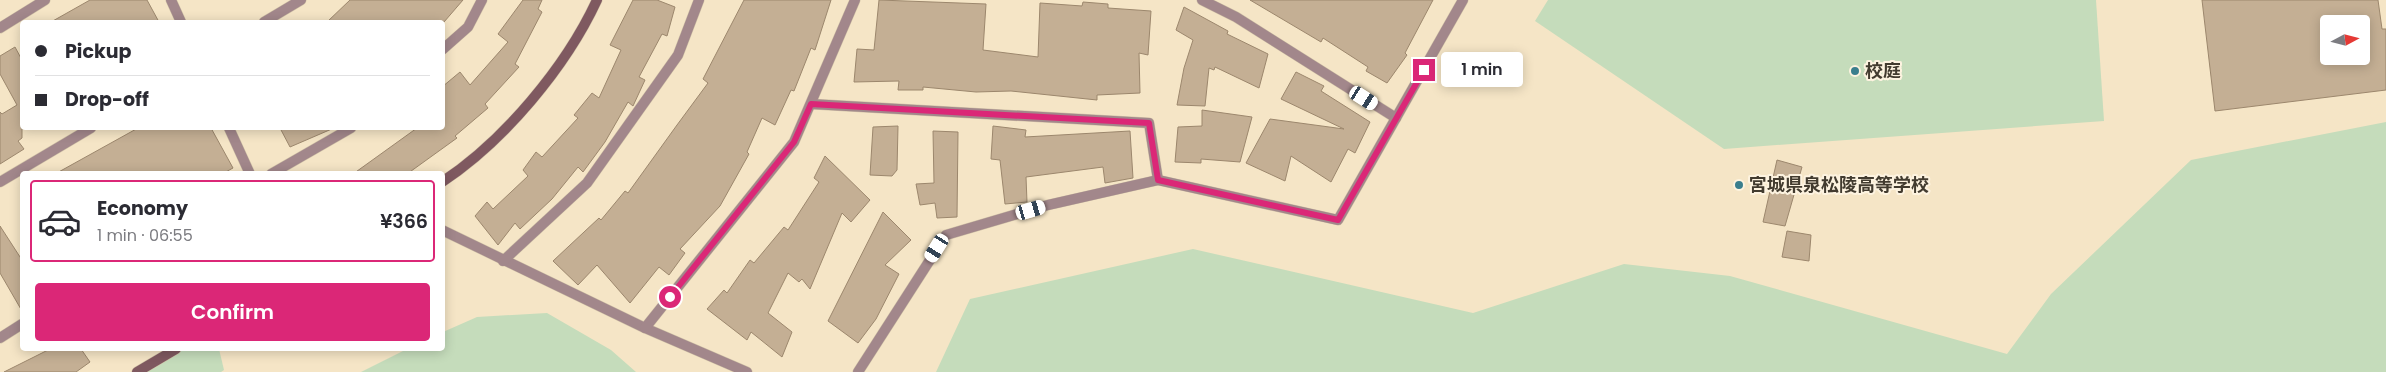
<!DOCTYPE html>
<html lang="en">
<head>
<meta charset="utf-8">
<style>
	body { margin:0; font-family:Poppins,"Noto Sans JP",sans-serif; background:#f7f7f7; color:#2b2b33; height:100vh; display:flex; flex-direction:column; font-size:19px; white-space:nowrap }
	* { box-sizing:border-box; margin:0 }
	p { font-size:16px; color:#7c7c81 }
	.icon { flex:none; width:28px; height:28px; fill:none; stroke:currentColor; stroke-width:2; stroke-linecap:round; stroke-linejoin:round }
	.map { position:relative; flex:1; overflow:hidden }
	.details { position:absolute; left:20px; top:171px; width:425px; height:180px; display:flex; flex-direction:column; background:#fff; border-radius:5px; box-shadow:0 2px 12px #0003 }
	.details>* { flex:none }
	.top-card { position:absolute; left:20px; top:20px; width:425px; height:110px; border-radius:5px; box-shadow:0 2px 12px #0003; display:grid; align-content:center; height:110px; padding:0 15px; background:#fff }
	.needle { width:32px; rotate:83deg }
	.buttons { position:absolute; left:2320px; top:15px; display:grid; gap:10px }
	.buttons a { display:grid; place-items:center; width:50px; height:50px; border-radius:5px; background:#fff; box-shadow:0 2px 12px #0003; font-size:25px }
	.end { position:absolute; width:22px; height:22px; margin:-11px; border:6px solid #db2777; background:#fff; box-shadow:0 0 0 2px #fff }
	.from { border-radius:50% }
	.bubble { position:absolute; height:35px; border-radius:5px; background:#fff; box-shadow:0 2px 12px #0003; font-size:16px; font-weight:600; line-height:35px; text-align:center }
	.car { position:absolute; width:15px; height:30px; margin:-15px -8px; border-radius:6px; box-shadow:0 0 4px 1px #0007; background:linear-gradient(#fff 24%,#345 0 40%,#fff 0 76%,#345 0 86%,#fff 0) }
	.top-card b { display:flex; align-items:center; gap:18px; height:48px; font-size:19px }
	.top-card b+b { border-top:1px solid #e1e1e2 }
	.top-card i { width:12px; height:12px; background:#2b2b33 }
	ul { padding:9px 0 0; list-style:none }
	li { display:flex; align-items:center; gap:15px; height:82px; margin:0 10px 8px; padding:0 5px; border:2px solid transparent; border-radius:5px }
	li div { flex:1 }
	li b { display:block; font-size:19px }
	li em { font-style:normal; font-weight:600 }
	li.current { border-color:#db2777 }
	li>.icon { width:45px; height:45px; stroke-width:1.5 }
	.primary-button { display:flex; gap:10px; margin-top:auto; padding:10px 15px }
	.primary-button a { flex:1; height:58px; border-radius:5px; background:#db2777; color:#fff; font-size:20px; font-weight:600; line-height:58px; text-align:center }
	.map>svg:first-child { display:block }
</style>
</head>
<body>
<div class="map">
<svg width="2386" height="372" viewBox="0 0 2386 372">
	<rect width="100%" height="100%" fill="#f5e5c6"/>
	<g fill="#c5dcbb">
		<path d="M 1548,0 L 2096,0 L 2104,121 L 1724,149 L 1535,21 Z"/>
		<path d="M 2386,122 L 2386,372 L 936,372 L 970,299 L 1193,249 L 1473,313 L 1624,264 L 1730,276 L 2007,354 L 2051,294 L 2191,160 Z"/>
		<path d="M 547,313 L 611,350 L 636,372 L 361,372 L 407,349 L 442,349 L 443,332 L 477,317 Z"/>
		<path d="M 176,349 L 219,349 L 224,370 L 221,372 L 137,372 Z"/>
	</g>
	<g fill="#c4af94" stroke="#9c876d" fill-rule="evenodd">
		<path d="M 90,0 L 147,0 L 159,22 L 51,22 Z"/>
		<path d="M 350,0 L 463,0 L 444,22 L 327,22 Z"/>
		<path d="M 523,0 L 542,0 L 538,9 L 542,12 L 515,64 L 519,67 L 485,104 L 488,108 L 455,136 L 457,138 L 407,174 L 353,174 L 417,128 L 442,128 L 442,87 L 460,72 L 470,85 L 508,42 L 498,34 Z"/>
		<path d="M 633,0 L 657,0 L 675,7 L 667,36 L 662,34 L 639,77 L 645,80 L 633,106 L 628,102 L 605,142 L 583,172 L 578,167 L 552,199 L 520,229 L 515,223 L 498,245 L 475,216 L 487,202 L 493,209 L 528,176 L 523,170 L 536,152 L 542,157 L 578,118 L 574,115 L 592,93 L 599,98 L 621,50 L 610,45 Z"/>
		<path d="M 744,0 L 831,0 L 815,50 L 811,48 L 794,91 L 791,90 L 775,125 L 762,118 L 747,152 L 749,154 L 720,206 L 680,249 L 685,253 L 669,275 L 659,267 L 630,303 L 597,265 L 578,285 L 553,261 L 599,218 L 601,220 L 625,191 L 628,193 L 677,125 L 708,83 L 703,79 Z"/>
		<path d="M 879,0 L 986,4 L 983,50 L 1038,57 L 1040,3 L 1082,6 L 1083,2 L 1108,4 L 1108,8 L 1151,11 L 1148,55 L 1139,53 L 1140,93 L 1097,95 L 1097,100 L 1011,91 L 976,92 L 923,87 L 923,90 L 898,90 L 899,81 L 854,82 L 857,49 L 874,50 Z"/>
		<path d="M 1250,0 L 1433,0 L 1405,53 L 1407,55 L 1387,83 L 1366,71 L 1368,67 L 1323,38 L 1321,42 Z"/>
		<path d="M 2202,0 L 2378,0 L 2382,29 L 2386,29 L 2386,90 L 2215,111 ZM 2329,24 L 2361,24 L 2361,56 L 2329,56 Z"/>
		<path d="M 1184,7 L 1228,31 L 1227,34 L 1268,54 L 1259,88 L 1215,67 L 1214,70 L 1209,68 L 1205,106 L 1177,105 L 1184,68 L 1193,40 L 1176,30 Z"/>
		<path d="M 15,47 L 22,60 L 22,138 L 18,141 L 24,149 L 0,164 L 0,112 L 2,114 L 17,105 L 0,74 L 0,56 Z"/>
		<path d="M 1296,72 L 1324,86 L 1321,91 L 1370,122 L 1355,153 L 1348,149 L 1331,182 L 1291,156 L 1285,181 L 1246,163 L 1270,119 L 1344,129 L 1281,99 Z"/>
		<path d="M 1202,110 L 1252,117 L 1240,162 L 1201,159 L 1201,163 L 1175,162 L 1178,127 L 1202,126 Z"/>
		<path d="M 898,126 L 897,170 L 892,176 L 870,175 L 873,127 Z"/>
		<path d="M 993,126 L 1026,130 L 1025,137 L 1130,131 L 1133,178 L 1105,183 L 1103,167 L 1026,177 L 1027,202 L 1005,204 L 1000,160 L 991,159 Z"/>
		<path d="M 138,128 L 211,128 L 233,168 L 222,174 L 55,174 Z"/>
		<path d="M 280,128 L 334,128 L 290,147 Z"/>
		<path d="M 933,131 L 958,132 L 957,217 L 937,218 L 935,203 L 920,205 L 916,184 L 934,183 Z"/>
		<path d="M 825,156 L 870,200 L 851,222 L 842,213 L 810,289 L 802,279 L 799,282 L 788,273 L 768,313 L 792,332 L 782,357 L 751,332 L 747,340 L 707,309 L 724,290 L 727,293 L 750,260 L 754,263 L 784,227 L 788,230 L 819,182 L 814,178 Z"/>
		<path d="M 1777,160 L 1802,167 L 1785,226 L 1763,222 Z"/>
		<path d="M 883,212 L 911,240 L 885,265 L 899,274 L 876,319 L 858,343 L 828,321 Z"/>
		<path d="M 0,226 L 22,260 L 22,311 L 0,273 Z"/>
		<path d="M 1787,231 L 1811,235 L 1809,261 L 1782,257 Z"/>
		<path d="M 50,349 L 81,349 L 90,362 L 76,372 L 4,372 Z"/>
	</g>
	<g fill="none" stroke-linecap="round" stroke-linejoin="round">
		<g stroke="#d1c3a8" stroke-width="11">
			<g id="street">
				<path d="M 171,0 L 181,22"/>
				<path d="M 1202,0 L 1236,17 L 1396,118"/>
				<path d="M 264,22 L 301,0"/>
				<path d="M 0,28 L 45,0"/>
				<path d="M 442,50 L 468,27 L 482,0"/>
				<path d="M 811,104 L 1149,123 L 1158,180"/>
				<path d="M 229,128 L 250,174"/>
				<path d="M 271,174 L 351,128"/>
				<path d="M 0,182 L 91,128"/>
				<path d="M 442,230 L 645,328 L 747,372"/>
				<path d="M 503,261 L 587,183 L 678,55 L 699,0"/>
				<path d="M 645,328 L 794,142 L 855,0"/>
				<path d="M 0,338 L 22,324"/>
				<path d="M 858,372 L 946,235 L 1048,205 L 1158,180 L 1338,220 L 1463,0"/>
			</g>
		</g>
		<g stroke="#d1c3a8" stroke-width="11">
			<g id="secondary">
				<path d="M 442,182 C 504,141 566,67 597,0"/>
				<path d="M 137,372 L 176,349"/>
			</g>
		</g>
		<use href="#street" stroke="#a2878b" stroke-width="10"/>
		<use href="#secondary" stroke="#7f5960" stroke-width="10"/>
	</g>
	<g fill="none" stroke-linecap="round" stroke-linejoin="round">
		<path stroke="#db2777" stroke-width="6" d="M 670,297 L 794,142 L 811,104 L 1149,123 L 1158,180 L 1338,220 L 1424,70"/>
	</g>
	<g fill="#3a7e8d" stroke="#fdf3e0" stroke-width="2">
		<circle cx="1855" cy="71" r="5"/>
		<circle cx="1739" cy="185" r="5"/>
	</g>
	<g text-anchor="middle" stroke-width="4" stroke-linejoin="round" paint-order="stroke">
		<g font-size="18" font-weight="bold" fill="#423b2f" stroke="#fdf3e0" text-anchor="start">
			<text x="1865" y="77">校庭</text>
			<text x="1749" y="191">宮城県泉松陵高等学校</text>
		</g>
	</g>
</svg>
<div class="buttons">
<a><svg class="needle" viewBox="-14 -14 28 28"><path d="M0-13l5 13h-10z" fill="#e53935"/><path d="M0 13l5-13h-10z" fill="#7c7c81"/></svg></a>
</div>
<i class="end from" style="left:670px;top:297px"></i>
<i class="end" style="left:1424px;top:70px"></i>
<div class="bubble" style="left:1441px;top:52px;width:82px">1 min</div>
<i class="car" style="left:1364px;top:98px;rotate:122deg"></i>
<i class="car" style="left:1031px;top:210px;rotate:74deg"></i>
<i class="car" style="left:937px;top:248px;rotate:212deg"></i>
<div class="top-card">
<b><i class="from"></i>Pickup</b>
<b><i></i>Drop-off</b>
</div>
<section class="details">
<ul>
<li class="current"><svg class="icon" aria-label="car" viewBox="0 0 24 24"><path d="M5 17H2v-5l4-1 3-4h7l3 4 3 1v5h-3M9 17h6M6 11h13"/><circle cx="7" cy="17" r="2"/><circle cx="17" cy="17" r="2"/></svg><div><b>Economy</b><p>1 min · 06:55</p></div><em>¥366</em></li>
</ul>
<div class="primary-button"><a>Confirm</a></div>
</section>
</div>
</body>
</html>
